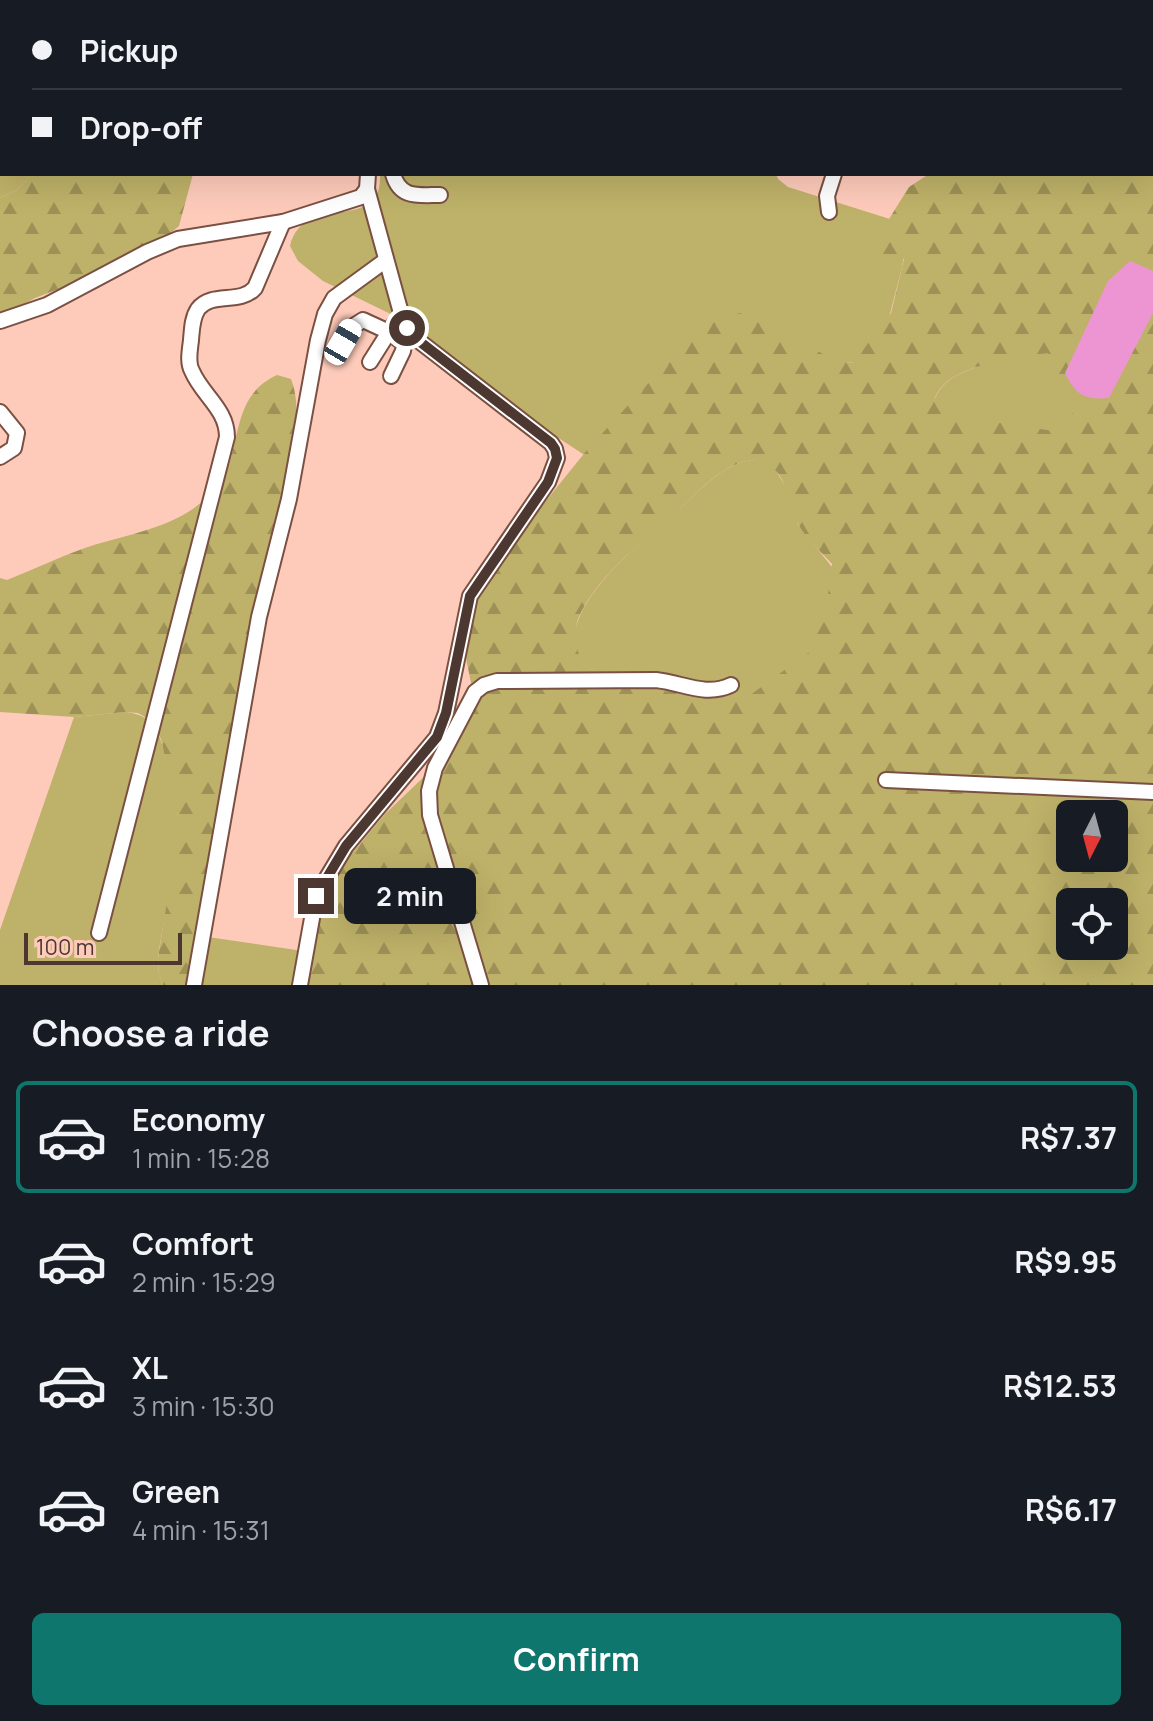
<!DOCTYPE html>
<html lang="en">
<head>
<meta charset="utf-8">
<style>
	body { margin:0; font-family:Manrope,sans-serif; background:#20242c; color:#f1f3f6; height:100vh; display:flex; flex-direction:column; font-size:30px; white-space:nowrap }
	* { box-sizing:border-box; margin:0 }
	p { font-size:26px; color:#9ea1a6 }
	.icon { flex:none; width:44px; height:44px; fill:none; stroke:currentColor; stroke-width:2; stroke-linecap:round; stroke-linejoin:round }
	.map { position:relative; height:985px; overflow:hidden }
	.details { display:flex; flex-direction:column; background:#171b24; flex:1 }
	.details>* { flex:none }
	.top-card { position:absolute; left:0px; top:0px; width:1154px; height:176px; box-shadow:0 8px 32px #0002; display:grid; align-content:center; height:176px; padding:0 32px; background:#171b24 }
	.needle { width:52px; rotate:186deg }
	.tools { position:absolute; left:1056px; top:800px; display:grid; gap:16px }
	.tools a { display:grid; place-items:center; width:72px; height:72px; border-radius:12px; background:#171b24; box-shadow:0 8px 32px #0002; font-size:40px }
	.scale { position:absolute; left:24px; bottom:20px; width:158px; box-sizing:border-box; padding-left:8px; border:4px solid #4c3831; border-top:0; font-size:22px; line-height:28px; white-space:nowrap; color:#4c3831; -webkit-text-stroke:6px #fecbbb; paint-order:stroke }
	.end { position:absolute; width:36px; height:36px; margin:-18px; border:10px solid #4c3831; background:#fff; box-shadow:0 0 0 4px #fff }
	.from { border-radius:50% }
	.bubble { position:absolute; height:56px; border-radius:12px; background:#171b24; box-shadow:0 8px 32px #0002; font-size:26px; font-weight:700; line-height:56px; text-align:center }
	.car { position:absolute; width:24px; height:48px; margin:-24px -12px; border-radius:10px; box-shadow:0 0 6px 2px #0007; background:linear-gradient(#fff 24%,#345 0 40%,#fff 0 76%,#345 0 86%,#fff 0) }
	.top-card b { display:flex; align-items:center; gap:28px; height:76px; font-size:30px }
	.top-card b+b { border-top:2px solid #363941 }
	.top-card i { width:20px; height:20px; background:#f1f3f6 }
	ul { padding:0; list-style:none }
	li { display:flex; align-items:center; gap:24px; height:112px; margin:0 16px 12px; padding:0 16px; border:4px solid transparent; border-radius:12px }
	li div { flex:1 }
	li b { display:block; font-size:30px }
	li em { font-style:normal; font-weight:700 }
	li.active { border-color:#0f766e }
	li>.icon { width:72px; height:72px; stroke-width:1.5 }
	h2 { padding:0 32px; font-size:36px; line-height:96px }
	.button { display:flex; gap:16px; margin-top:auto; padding:16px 32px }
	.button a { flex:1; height:92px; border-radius:12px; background:#0f766e; color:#fff; font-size:32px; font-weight:700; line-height:92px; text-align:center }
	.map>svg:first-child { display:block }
</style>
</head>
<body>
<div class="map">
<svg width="1153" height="985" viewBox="0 0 1153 985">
	<defs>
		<pattern id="forest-firs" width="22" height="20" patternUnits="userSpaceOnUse" patternTransform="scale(2)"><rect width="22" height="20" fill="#beb169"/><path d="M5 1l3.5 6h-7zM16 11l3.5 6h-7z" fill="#9d9157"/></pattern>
	</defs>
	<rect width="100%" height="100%" fill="#fecbbb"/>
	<g fill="#beb169">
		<path d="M 0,0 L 152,2 L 2,2 L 2,174 L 32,174 L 17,190 L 0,198 Z"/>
		<path d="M 448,0 L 756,0 L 758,2 L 447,2 Z"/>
		<path d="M 380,174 L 776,174 L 778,179 L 788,187 L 909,225 L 902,267 L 884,337 L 857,363 L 840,362 L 824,355 L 592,460 L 469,379 L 413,325 L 323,281 L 298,261 L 290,246 C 304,190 383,236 380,174 Z"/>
		<path d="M 1153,223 L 1153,320 L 1108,400 L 1058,445 L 933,406 C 937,383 957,374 977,367 Z"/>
		<path d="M 751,460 L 764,461 L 775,469 L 787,489 L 798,525 L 845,583 L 834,642 C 814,656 794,669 773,683 C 766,688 757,697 748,700 C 728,708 684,696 663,693 C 642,689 618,685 599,675 C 527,634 635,547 668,519 C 694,498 717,466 751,460 Z"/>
		<path d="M 125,712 C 157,715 160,736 167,763 C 171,781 177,799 178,818 C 179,864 164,912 158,958 L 159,975 L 163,985 L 0,985 L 0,930 L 74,717 Z"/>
		<path d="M 208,937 L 303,951 L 306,985 L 189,985 Z"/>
	</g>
	<g fill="url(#forest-firs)" fill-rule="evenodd">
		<path d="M 994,0 L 1153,0 L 1153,271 L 1130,261 L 1144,331 L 1153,313 L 1153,985 L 306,985 L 324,887 L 385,814 L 430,771 L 472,688 L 462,638 L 461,611 L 519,534 L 587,450 L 702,325 L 740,313 C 754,322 768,323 782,331 C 806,342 826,361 853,363 L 891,313 L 904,259 L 869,251 L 909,187 L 929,174 L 1152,174 L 1152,2 L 989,2 ZM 1048,353 L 1065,388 L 1081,400 L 1060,432 L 995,422 L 934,402 C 940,365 1018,357 1048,353 ZM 751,460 C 792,465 783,499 799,526 C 807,539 821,552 832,564 L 828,595 L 808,653 L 749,696 L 746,701 L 698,699 L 703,693 C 666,692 574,691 576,637 C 576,631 576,624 578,619 C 595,580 636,546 668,520 C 693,498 717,466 751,460 ZM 1070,814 L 1114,814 L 1114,858 L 1070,858 ZM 1070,902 L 1114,902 L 1114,946 L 1070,946 Z"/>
		<path d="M 32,174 L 193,174 L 179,226 L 167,236 L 116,259 L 90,277 L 35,298 L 0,317 L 0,198 L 17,190 Z"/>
		<path d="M 277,375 L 291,379 C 304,411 290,454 285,487 L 189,985 L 163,985 L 159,975 L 158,958 L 177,838 L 178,816 L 161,739 L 150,720 L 138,713 L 125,712 L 74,717 L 0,712 L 0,578 L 7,580 C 32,570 57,558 82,549 C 122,535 175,529 206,498 C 215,489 223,480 228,468 C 240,432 237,393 277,375 Z"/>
	</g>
	<path fill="#ed95d2" d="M 1130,261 L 1153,271 L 1153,313 L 1109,398 C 1083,400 1076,395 1065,373 L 1108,281 Z"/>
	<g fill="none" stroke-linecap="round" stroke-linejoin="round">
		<g stroke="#7a5042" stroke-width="18">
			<g id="minor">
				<path d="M 137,0 L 139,2"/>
				<path d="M 520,2 L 533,0"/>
				<path d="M 827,2 L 827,0"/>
				<path d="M 393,174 C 400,199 418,195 440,195"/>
				<path d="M 829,212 L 827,196 L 834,174"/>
				<path d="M 0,321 L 47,305 L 147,252 L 178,239 L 283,222 L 361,197 L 367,189 L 368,174"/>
				<path d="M 343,342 L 352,327 L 363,320 L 389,332 L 404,344 L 403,351 L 391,376"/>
				<path d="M 370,362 L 394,324"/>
				<path d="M 0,412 L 17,433 L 14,448 L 0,457"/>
				<path d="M 886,780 L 1153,792"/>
				<path d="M 99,933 L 227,437 C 227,409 202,395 192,371 C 187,362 190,350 191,340 C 192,329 192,318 198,309 C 212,291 240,305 255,288 L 283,222"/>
				<path d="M 194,985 L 259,617 L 289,499 L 318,340 L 325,314 L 334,298 L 386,260"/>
				<path d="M 300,985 L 316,896 L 346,846 L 437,737 L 446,713 L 470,596 L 548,482 L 557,458 L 555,449 L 551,443 L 419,341 L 407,328 L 401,313 L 367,189"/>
				<path d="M 481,985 L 430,815 L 429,791 L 435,768 L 475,692 L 484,685 L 497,681 L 656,680 C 683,683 706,697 731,685"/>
			</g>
		</g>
		<use href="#minor" stroke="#fff" stroke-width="14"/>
	</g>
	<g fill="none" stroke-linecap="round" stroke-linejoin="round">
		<path stroke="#4c3831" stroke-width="10" d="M 316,896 L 346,846 L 437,737 L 446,713 L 470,596 L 548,482 L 557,458 L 555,449 L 551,443 L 419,341 L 407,328"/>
	</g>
</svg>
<div class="tools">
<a><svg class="needle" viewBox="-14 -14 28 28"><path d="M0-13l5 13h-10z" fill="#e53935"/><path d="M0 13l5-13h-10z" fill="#9ea1a6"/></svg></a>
<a><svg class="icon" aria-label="locate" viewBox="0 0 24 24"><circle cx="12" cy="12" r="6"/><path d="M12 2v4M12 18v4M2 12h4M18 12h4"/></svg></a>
</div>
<div class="scale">100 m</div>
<i class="end from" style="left:407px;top:328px"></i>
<i class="end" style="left:316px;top:896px"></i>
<div class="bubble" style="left:344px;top:868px;width:132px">2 min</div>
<i class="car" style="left:343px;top:342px;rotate:30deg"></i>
<div class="top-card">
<b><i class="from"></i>Pickup</b>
<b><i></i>Drop-off</b>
</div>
</div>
<section class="details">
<h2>Choose a ride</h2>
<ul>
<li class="active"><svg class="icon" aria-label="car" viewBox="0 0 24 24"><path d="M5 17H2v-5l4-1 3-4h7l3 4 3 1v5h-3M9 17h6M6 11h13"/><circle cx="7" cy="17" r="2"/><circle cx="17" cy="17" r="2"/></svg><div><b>Economy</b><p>1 min · 15:28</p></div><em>R$7.37</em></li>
<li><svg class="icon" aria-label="car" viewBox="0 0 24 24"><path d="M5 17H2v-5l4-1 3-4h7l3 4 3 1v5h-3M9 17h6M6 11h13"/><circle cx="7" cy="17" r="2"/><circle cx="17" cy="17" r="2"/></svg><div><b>Comfort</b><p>2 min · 15:29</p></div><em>R$9.95</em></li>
<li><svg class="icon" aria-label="car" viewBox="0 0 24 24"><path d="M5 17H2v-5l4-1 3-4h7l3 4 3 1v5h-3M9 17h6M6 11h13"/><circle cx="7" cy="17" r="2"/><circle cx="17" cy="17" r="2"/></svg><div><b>XL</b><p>3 min · 15:30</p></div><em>R$12.53</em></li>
<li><svg class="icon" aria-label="car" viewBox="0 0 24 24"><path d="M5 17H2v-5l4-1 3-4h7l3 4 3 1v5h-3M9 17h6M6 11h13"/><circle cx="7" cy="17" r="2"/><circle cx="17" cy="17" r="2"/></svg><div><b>Green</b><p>4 min · 15:31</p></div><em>R$6.17</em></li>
</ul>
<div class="button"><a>Confirm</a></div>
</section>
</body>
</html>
